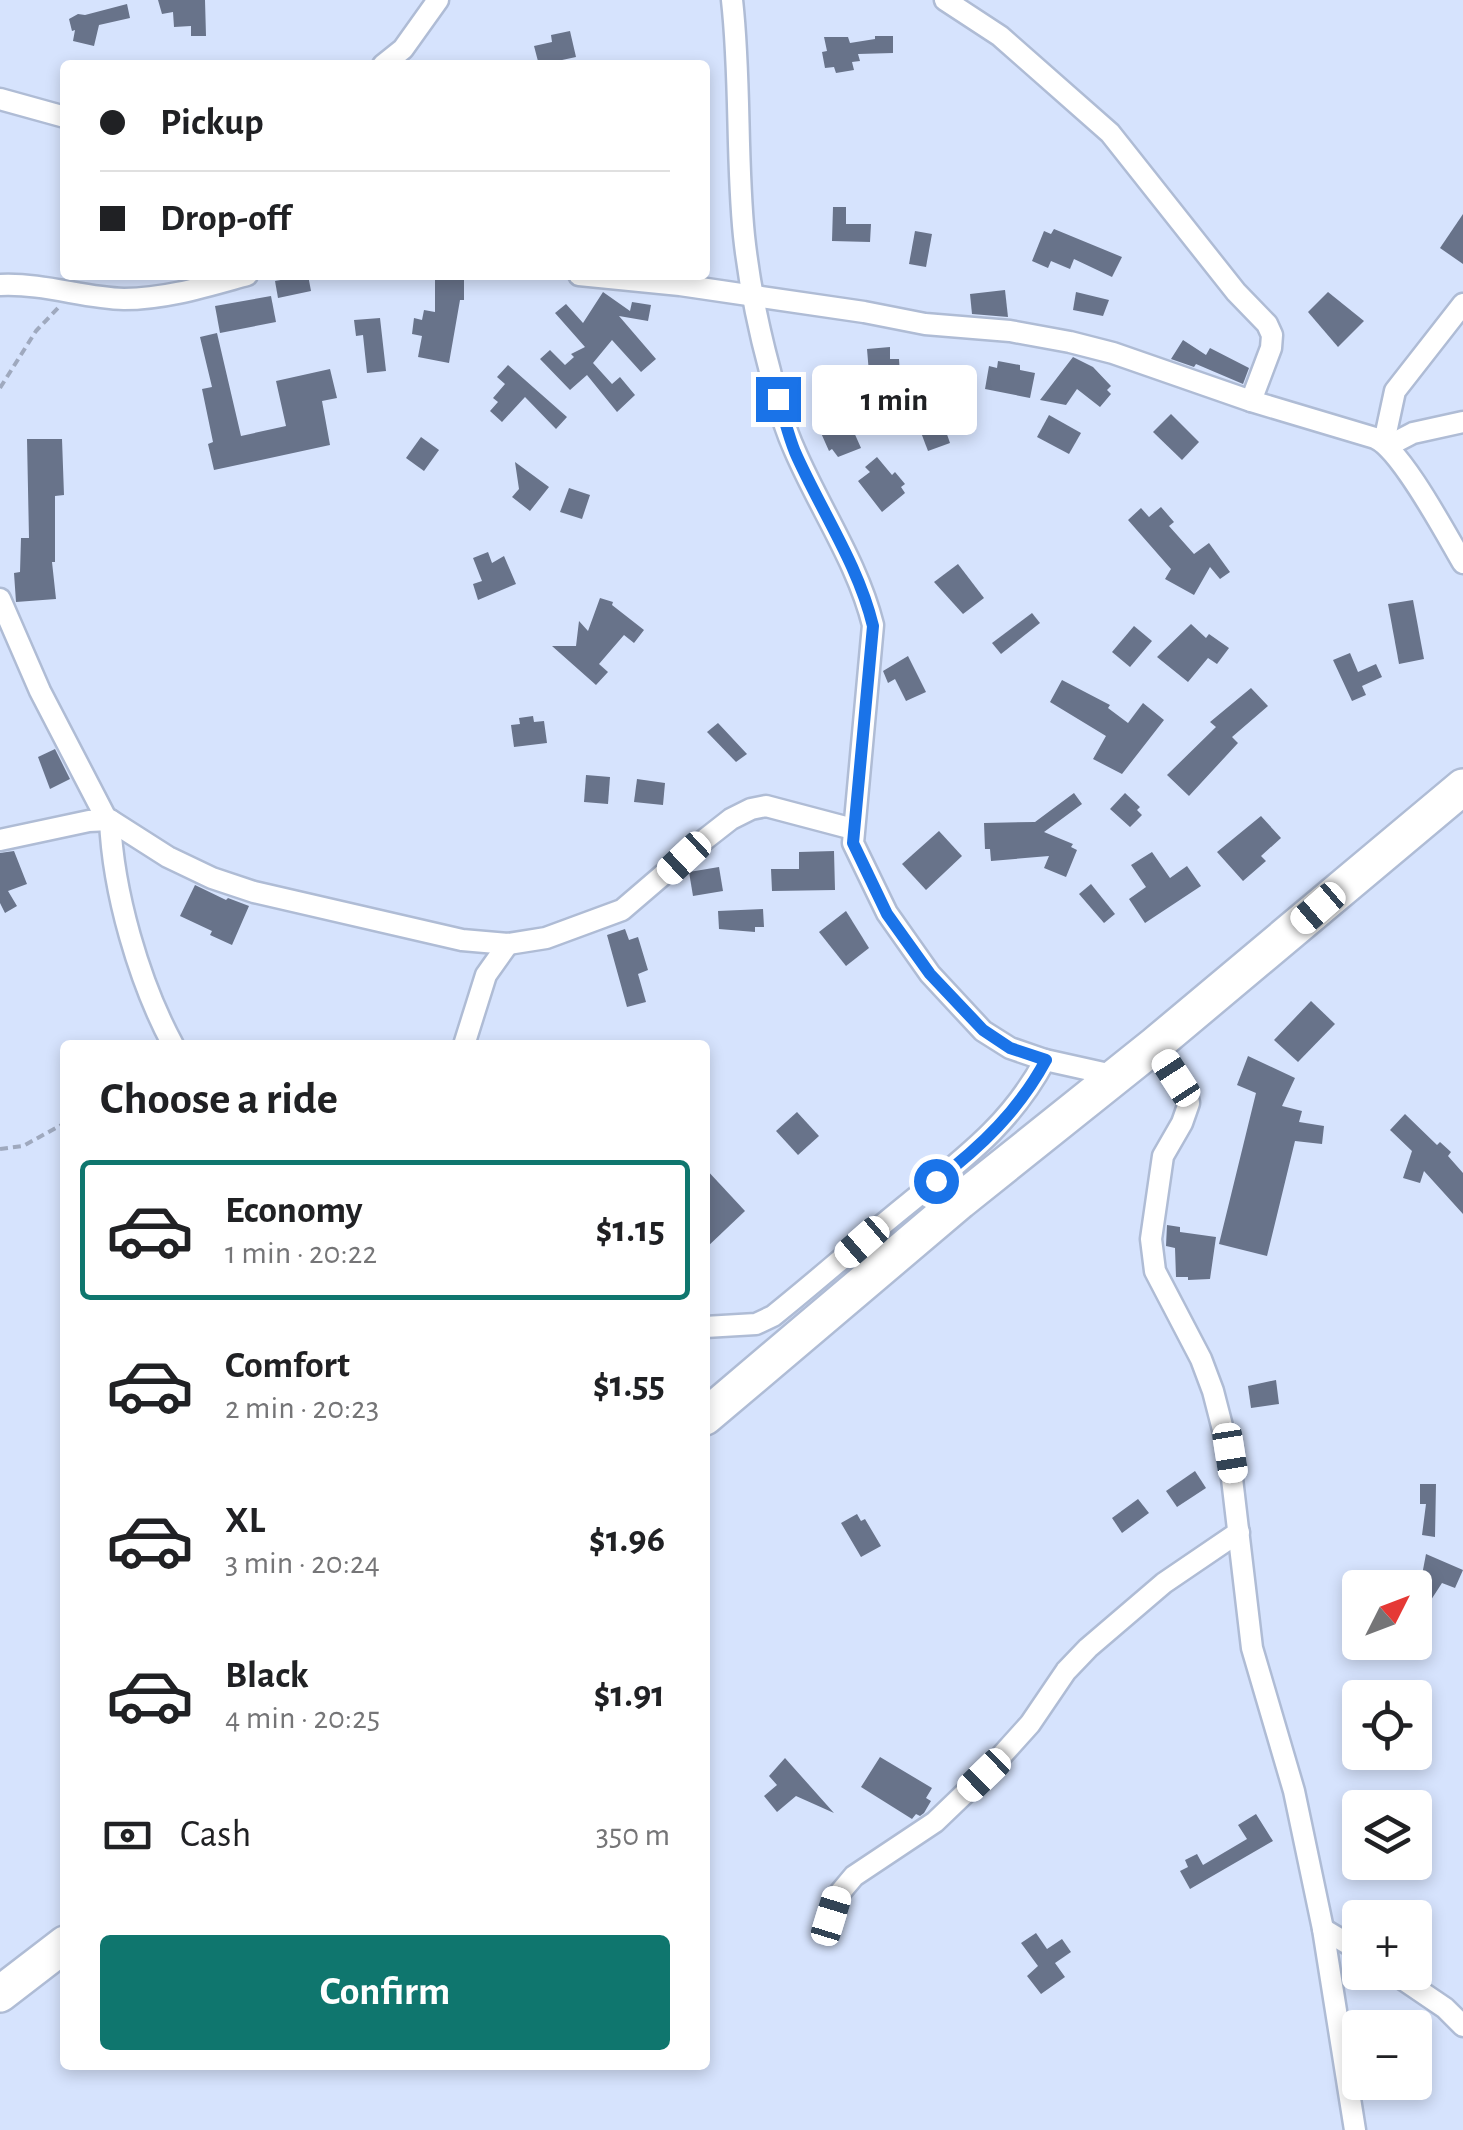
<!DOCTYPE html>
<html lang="en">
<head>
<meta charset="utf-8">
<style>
	body { margin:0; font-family:"Alegreya Sans",sans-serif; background:#f2f2f2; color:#202124; height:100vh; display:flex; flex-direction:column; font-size:38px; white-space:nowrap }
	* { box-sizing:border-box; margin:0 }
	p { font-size:32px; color:#757577 }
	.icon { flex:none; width:55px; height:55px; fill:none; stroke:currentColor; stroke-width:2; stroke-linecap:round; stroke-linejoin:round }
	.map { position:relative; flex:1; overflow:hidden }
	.side { position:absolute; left:60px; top:1040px; width:650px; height:1030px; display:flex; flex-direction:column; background:#fff; border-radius:10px; box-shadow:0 5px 15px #0003 }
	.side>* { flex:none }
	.guide { position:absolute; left:60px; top:60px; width:650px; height:220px; border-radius:10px; box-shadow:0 5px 15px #0003; display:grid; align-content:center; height:220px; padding:0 40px; background:#fff }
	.needle { width:65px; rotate:48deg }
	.buttons { position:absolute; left:1342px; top:1570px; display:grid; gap:20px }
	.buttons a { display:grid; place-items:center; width:90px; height:90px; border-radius:10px; background:#fff; box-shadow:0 5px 15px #0003; font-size:50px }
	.end { position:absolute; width:45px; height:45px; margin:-22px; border:12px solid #1a73e8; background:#fff; box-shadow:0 0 0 5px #fff }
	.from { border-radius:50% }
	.bubble { position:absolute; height:70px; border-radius:10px; background:#fff; box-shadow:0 5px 15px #0003; font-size:32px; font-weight:600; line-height:70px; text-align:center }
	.car { position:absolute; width:30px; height:60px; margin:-30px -15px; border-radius:12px; box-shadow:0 0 8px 2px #0007; background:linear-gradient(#fff 24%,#345 0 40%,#fff 0 76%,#345 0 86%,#fff 0) }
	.guide b { display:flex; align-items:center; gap:35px; height:95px; font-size:38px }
	.guide b+b { border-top:2px solid #e0e0e0 }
	.guide i { width:25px; height:25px; background:#202124 }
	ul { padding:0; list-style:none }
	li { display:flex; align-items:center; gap:30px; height:140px; margin:0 20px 15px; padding:0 20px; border:5px solid transparent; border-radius:10px }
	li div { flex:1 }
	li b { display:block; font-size:38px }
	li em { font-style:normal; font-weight:600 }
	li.on { border-color:#0f766e }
	li>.icon { width:90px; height:90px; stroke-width:1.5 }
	h2 { padding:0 40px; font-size:45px; line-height:120px }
	.pay { display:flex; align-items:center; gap:25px; height:110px; padding:0 40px; font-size:38px }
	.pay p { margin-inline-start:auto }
	.action { display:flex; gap:20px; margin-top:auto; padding:20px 40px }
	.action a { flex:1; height:115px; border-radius:10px; background:#0f766e; color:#fff; font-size:40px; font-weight:600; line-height:115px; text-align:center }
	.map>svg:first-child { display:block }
</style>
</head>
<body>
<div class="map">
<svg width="1463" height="2130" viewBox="0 0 1463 2130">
	<rect width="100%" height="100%" fill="#d6e3fd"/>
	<g fill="#68738a">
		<path d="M 158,0 L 205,0 L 206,36 L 191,36 L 191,26 L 174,27 L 173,12 L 162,14 Z"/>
		<path d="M 127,4 L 130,18 L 99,25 L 94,46 L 73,41 L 75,30 L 72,31 L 69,19 L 78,14 L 85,15 Z"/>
		<path d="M 570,31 L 576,57 L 539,65 L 534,46 L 552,42 L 551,35 Z"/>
		<path d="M 875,36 L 893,36 L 893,53 L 858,54 L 860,61 L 852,62 L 854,70 L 836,73 L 834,67 L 825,68 L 822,52 L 827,51 L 824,37 L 848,37 L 850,43 L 875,39 Z"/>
		<path d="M 833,207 L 846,207 L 846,224 L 871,224 L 870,242 L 832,241 Z"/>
		<path d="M 1463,214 L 1463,264 L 1440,248 Z"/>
		<path d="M 1054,229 L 1122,257 L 1112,277 L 1074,259 L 1070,269 L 1051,261 L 1048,268 L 1032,261 L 1044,231 L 1051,234 Z"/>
		<path d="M 915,231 L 932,234 L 926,267 L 909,264 Z"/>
		<path d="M 308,275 L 311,291 L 278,298 L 275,281 Z"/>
		<path d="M 435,278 L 464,278 L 464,300 L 460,300 L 449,363 L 418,357 L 422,336 L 412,334 L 414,318 L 422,320 L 424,310 L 435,312 Z"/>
		<path d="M 1005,290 L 1008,317 L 972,314 L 970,294 Z"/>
		<path d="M 603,292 L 630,311 L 632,302 L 651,305 L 648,321 L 619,316 L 656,359 L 641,372 L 612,340 L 593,363 L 612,384 L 620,377 L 635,395 L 617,412 L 587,375 L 570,390 L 540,359 L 550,350 L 565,365 L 574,357 L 571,354 L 585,347 L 555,313 L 566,304 L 583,323 Z"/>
		<path d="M 1076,292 L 1109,300 L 1103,316 L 1073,310 Z"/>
		<path d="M 1328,292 L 1364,321 L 1338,347 L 1308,312 Z"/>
		<path d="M 271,296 L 276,322 L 220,333 L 215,306 Z"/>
		<path d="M 380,318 L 386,371 L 367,373 L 363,335 L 356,336 L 354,320 Z"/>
		<path d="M 217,333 L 241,436 L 286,426 L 276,381 L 330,369 L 337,398 L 322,401 L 330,445 L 214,470 L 208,444 L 213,442 L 202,389 L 212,387 L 200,337 Z"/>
		<path d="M 1183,340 L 1206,355 L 1210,348 L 1249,368 L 1243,384 L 1196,364 L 1194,367 L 1171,359 Z"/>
		<path d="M 890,347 L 890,359 L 899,359 L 900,374 L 894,375 L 895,383 L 870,385 L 867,349 Z"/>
		<path d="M 1073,357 L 1093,367 L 1111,386 L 1107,390 L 1111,394 L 1100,407 L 1077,389 L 1066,405 L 1040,400 Z"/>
		<path d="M 998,361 L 1020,365 L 1020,370 L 1035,373 L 1030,398 L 985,389 L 989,366 L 997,368 Z"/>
		<path d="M 508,365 L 567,417 L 556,429 L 525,397 L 502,422 L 490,411 L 498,402 L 493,398 L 505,384 L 497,377 Z"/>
		<path d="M 935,400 L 950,443 L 928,451 L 912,409 Z"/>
		<path d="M 845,412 L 861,448 L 838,457 L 832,449 L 829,451 L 817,424 Z"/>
		<path d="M 1171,414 L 1199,442 L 1182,460 L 1153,432 Z"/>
		<path d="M 1049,415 L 1081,433 L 1069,454 L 1037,437 Z"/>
		<path d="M 421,437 L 439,450 L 424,471 L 406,458 Z"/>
		<path d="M 27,439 L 62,439 L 64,495 L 55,496 L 55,562 L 52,562 L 56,599 L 16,602 L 14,573 L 20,572 L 21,538 L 29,538 Z"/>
		<path d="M 877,457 L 892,475 L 895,472 L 905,484 L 901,487 L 905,493 L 882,512 L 858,481 L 870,472 L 865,467 Z"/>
		<path d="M 515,462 L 549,487 L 530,511 L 512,497 L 519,489 Z"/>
		<path d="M 569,488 L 590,495 L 582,519 L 560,512 Z"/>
		<path d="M 1161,507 L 1174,522 L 1169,526 L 1194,554 L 1209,543 L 1230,572 L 1220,579 L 1210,567 L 1194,595 L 1165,579 L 1171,569 L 1128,520 L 1141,508 L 1149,517 Z"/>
		<path d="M 488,552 L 492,563 L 504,556 L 516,584 L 478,600 L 473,584 L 482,581 L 473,558 Z"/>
		<path d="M 958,564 L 984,598 L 963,614 L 934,582 Z"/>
		<path d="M 600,598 L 613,602 L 612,605 L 644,630 L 634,643 L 624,635 L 599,664 L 608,672 L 596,685 L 552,646 L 576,646 L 579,621 L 588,631 Z"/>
		<path d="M 1413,600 L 1424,659 L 1399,664 L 1388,604 Z"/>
		<path d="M 1032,613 L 1040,623 L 1001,654 L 992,643 Z"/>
		<path d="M 1191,624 L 1206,638 L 1209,634 L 1229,648 L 1217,664 L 1208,658 L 1188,682 L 1157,657 Z"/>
		<path d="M 1134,626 L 1152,641 L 1130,667 L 1112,652 Z"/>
		<path d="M 1350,653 L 1358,672 L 1376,664 L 1382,677 L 1362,686 L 1366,695 L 1352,701 L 1333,660 Z"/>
		<path d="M 908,656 L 926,692 L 906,701 L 895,679 L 888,683 L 883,671 Z"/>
		<path d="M 1062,680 L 1110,705 L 1108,708 L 1128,723 L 1143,703 L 1164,720 L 1122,774 L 1093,759 L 1106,736 L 1050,702 Z"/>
		<path d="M 1251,688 L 1268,706 L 1232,737 L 1238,743 L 1189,796 L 1167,775 L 1216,727 L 1210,722 Z"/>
		<path d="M 533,716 L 534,722 L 544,721 L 547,743 L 514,747 L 511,725 L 520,724 L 519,718 Z"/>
		<path d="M 718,723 L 747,754 L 736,762 L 707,732 Z"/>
		<path d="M 55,749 L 70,779 L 50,789 L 38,757 Z"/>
		<path d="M 586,775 L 610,777 L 608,804 L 584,802 Z"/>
		<path d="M 637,779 L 665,783 L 663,805 L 634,802 Z"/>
		<path d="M 1074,793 L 1082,804 L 1044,832 L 1073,844 L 1071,847 L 1077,850 L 1066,877 L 1044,868 L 1049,856 L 991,861 L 990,849 L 985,849 L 984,823 L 1035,822 Z"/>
		<path d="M 1125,793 L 1140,807 L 1137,810 L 1142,815 L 1130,827 L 1110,809 Z"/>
		<path d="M 1261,816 L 1281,838 L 1261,856 L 1266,861 L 1243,881 L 1217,852 Z"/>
		<path d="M 939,831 L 962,856 L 926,890 L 902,864 Z"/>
		<path d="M 14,851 L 27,884 L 8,891 L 17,906 L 5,913 L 0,903 L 0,853 Z"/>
		<path d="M 834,851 L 835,890 L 772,891 L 771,869 L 799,869 L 799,852 Z"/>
		<path d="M 1152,852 L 1170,878 L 1187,866 L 1201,886 L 1145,923 L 1129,899 L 1146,887 L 1131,865 Z"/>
		<path d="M 719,867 L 723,891 L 693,896 L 689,872 Z"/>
		<path d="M 1091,884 L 1115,914 L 1104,923 L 1079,894 Z"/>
		<path d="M 195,885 L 226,900 L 228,898 L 249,906 L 232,945 L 210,935 L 212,931 L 180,916 Z"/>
		<path d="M 763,909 L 764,927 L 755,927 L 755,932 L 719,929 L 718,911 Z"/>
		<path d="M 846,911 L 869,948 L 846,966 L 819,932 Z"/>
		<path d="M 625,929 L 629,940 L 638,937 L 648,970 L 638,974 L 646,1002 L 627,1007 L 607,935 Z"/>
		<path d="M 1311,1001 L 1335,1024 L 1298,1062 L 1274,1040 Z"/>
		<path d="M 1248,1056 L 1295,1078 L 1282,1106 L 1302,1111 L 1299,1122 L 1324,1126 L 1322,1144 L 1295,1141 L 1267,1256 L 1219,1244 L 1256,1093 L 1237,1085 Z"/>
		<path d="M 797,1112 L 819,1136 L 798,1155 L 776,1131 Z"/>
		<path d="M 1405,1114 L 1437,1145 L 1440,1142 L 1451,1152 L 1448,1156 L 1463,1173 L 1463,1214 L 1424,1171 L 1420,1183 L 1403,1178 L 1412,1151 L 1390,1130 Z"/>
		<path d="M 705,1168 L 745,1211 L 705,1249 Z"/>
		<path d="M 1167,1225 L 1180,1227 L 1180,1232 L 1216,1237 L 1210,1279 L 1188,1280 L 1188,1277 L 1176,1277 L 1175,1248 L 1166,1246 Z"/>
		<path d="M 1276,1380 L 1279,1404 L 1251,1408 L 1248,1386 Z"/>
		<path d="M 1195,1471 L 1206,1488 L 1177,1507 L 1166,1491 Z"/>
		<path d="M 1420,1484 L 1436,1484 L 1435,1537 L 1422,1535 L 1426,1504 L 1420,1504 Z"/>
		<path d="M 1138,1499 L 1149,1513 L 1122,1533 L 1112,1518 Z"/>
		<path d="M 857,1514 L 861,1521 L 865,1519 L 881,1546 L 861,1557 L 841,1523 Z"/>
		<path d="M 1426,1554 L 1463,1570 L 1455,1588 L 1442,1583 L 1429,1603 L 1417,1595 L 1429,1577 L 1422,1575 Z"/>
		<path d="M 880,1757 L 932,1788 L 926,1798 L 931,1801 L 924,1813 L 920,1816 L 916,1814 L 912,1819 L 861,1787 Z"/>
		<path d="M 785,1758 L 834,1813 L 796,1796 L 777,1812 L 764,1796 L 777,1785 L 769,1776 Z"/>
		<path d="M 1256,1814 L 1273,1841 L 1190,1889 L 1180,1871 L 1188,1867 L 1185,1860 L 1197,1854 L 1203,1865 L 1247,1839 L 1238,1825 Z"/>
		<path d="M 1036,1933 L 1047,1949 L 1062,1939 L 1071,1952 L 1055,1963 L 1065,1977 L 1041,1994 L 1027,1976 L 1038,1966 L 1021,1943 Z"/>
	</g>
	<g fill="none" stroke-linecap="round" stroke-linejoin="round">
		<g stroke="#afbcd5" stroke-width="25">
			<g id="minor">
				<path d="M 732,0 C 741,79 736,158 744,236 C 749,282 758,327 770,371 C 776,398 784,427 795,451 C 820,509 858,564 873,625 L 853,843 L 887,913 L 930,974 L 983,1031 L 1010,1048 L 1045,1060 L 1117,1076"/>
				<path d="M 945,0 L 1000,36 L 1110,133 L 1236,292 L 1267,324 L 1272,335 L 1271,348 L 1251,401"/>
				<path d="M 383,65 L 403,49 L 438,0"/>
				<path d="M 0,99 L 65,117"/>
				<path d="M 579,275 L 680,285 L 864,312 L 925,324 L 1010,331 L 1070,342 L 1113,353 L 1251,401 L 1375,438 C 1401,449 1447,536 1463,563"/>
				<path d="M 0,285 C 45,283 83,298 124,299 C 166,299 207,286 247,275"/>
				<path d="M 1384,442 L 1395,391 L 1463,304"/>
				<path d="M 1388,446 L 1413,433 L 1463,422"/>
				<path d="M 0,599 L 40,691 L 107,820"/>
				<path d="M 110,820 C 113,892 139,982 173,1045"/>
				<path d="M 0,840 L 89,821 L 110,820 L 168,857 L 212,878 L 254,892 L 462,940 L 508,944 L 546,938 L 622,910 L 699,844 L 731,819 L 751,809 L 766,806 L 853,829"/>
				<path d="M 464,1045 L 486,975 L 508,944"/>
				<path d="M 1155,1045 L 1187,1093 L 1189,1103 L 1182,1123 L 1163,1156 L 1151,1239 L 1155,1271 L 1201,1359 L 1213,1391 L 1229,1453 L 1252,1648 L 1294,1791 L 1323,1929 L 1355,2130"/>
				<path d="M 705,1327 L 756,1324 L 773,1316 C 819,1279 863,1240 909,1203 C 964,1158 1011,1124 1045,1060"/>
				<path d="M 831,1916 L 838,1895 L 854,1876 L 935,1822 L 984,1775 L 1030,1724 L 1066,1671 L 1088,1648 L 1164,1583 L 1239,1532"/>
				<path d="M 1323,1929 L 1360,1951"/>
				<path d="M 1392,1972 L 1445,2008 L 1463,2026"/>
			</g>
		</g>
		<g stroke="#afbcd5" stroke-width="40">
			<g id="trunk">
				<path d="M 705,1417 L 960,1201 L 1155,1045 L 1463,787"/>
				<path d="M 0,1994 L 65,1944"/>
			</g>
		</g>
		<g stroke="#9fa9be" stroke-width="4" stroke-dasharray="8 5" stroke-linecap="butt">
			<path d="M 0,388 L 36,331 L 59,307"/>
			<path d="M 0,1149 L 23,1146 L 65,1123"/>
		</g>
		<use href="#minor" stroke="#fff" stroke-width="20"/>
		<use href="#trunk" stroke="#fff" stroke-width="35"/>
	</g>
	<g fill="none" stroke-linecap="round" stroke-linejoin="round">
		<path stroke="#1a73e8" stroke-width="12" d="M 778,399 C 784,416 788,435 795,452 C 820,509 858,564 873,626 L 853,843 L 887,914 L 930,974 L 983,1030 L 1010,1048 L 1046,1060 C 1019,1110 982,1146 936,1181"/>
	</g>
</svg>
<div class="buttons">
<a><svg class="needle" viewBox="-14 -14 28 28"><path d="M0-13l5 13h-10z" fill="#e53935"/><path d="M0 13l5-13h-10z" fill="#757577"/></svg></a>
<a><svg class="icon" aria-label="locate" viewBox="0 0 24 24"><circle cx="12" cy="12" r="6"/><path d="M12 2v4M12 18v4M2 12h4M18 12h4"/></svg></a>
<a><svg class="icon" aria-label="layers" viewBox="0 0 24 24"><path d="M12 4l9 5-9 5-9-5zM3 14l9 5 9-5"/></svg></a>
<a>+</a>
<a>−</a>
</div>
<i class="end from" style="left:936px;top:1181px"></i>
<i class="end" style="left:778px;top:399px"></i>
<div class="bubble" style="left:812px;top:365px;width:165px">1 min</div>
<i class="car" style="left:684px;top:858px;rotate:227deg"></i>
<i class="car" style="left:1318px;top:908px;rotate:229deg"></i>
<i class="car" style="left:1176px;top:1078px;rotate:327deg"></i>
<i class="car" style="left:862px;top:1242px;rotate:229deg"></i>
<i class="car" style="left:1230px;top:1453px;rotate:171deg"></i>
<i class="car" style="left:984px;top:1775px;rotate:226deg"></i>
<i class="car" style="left:831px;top:1916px;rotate:17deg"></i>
<div class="guide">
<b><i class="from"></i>Pickup</b>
<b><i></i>Drop-off</b>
</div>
<section class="side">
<h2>Choose a ride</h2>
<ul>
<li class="on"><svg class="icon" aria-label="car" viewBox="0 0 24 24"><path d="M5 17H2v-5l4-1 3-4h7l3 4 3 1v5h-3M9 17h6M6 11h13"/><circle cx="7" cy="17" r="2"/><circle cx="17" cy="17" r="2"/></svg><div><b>Economy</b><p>1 min · 20:22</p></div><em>$1.15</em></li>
<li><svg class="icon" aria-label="car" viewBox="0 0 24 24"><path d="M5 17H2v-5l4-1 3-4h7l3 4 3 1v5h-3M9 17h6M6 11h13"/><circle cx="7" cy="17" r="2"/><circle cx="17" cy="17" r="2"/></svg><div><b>Comfort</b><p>2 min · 20:23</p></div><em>$1.55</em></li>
<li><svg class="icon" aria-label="car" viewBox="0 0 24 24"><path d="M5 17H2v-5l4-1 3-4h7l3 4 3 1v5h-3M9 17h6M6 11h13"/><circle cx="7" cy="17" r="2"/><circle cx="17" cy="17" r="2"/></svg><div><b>XL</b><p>3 min · 20:24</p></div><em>$1.96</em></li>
<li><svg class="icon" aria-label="car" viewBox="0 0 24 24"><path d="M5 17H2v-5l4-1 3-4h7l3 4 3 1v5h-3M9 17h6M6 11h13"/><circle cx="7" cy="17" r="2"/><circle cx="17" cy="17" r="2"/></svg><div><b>Black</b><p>4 min · 20:25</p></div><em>$1.91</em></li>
</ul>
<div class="pay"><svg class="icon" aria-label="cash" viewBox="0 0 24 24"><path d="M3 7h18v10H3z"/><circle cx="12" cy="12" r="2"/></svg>Cash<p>350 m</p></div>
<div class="action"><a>Confirm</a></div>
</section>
</div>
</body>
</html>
